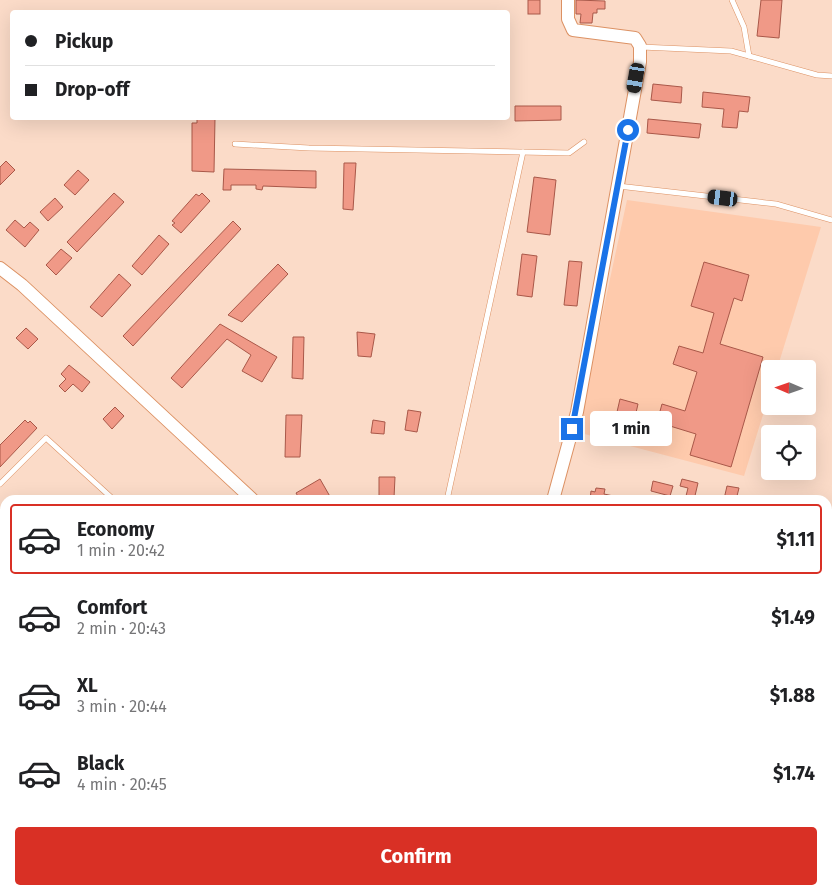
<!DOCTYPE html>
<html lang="en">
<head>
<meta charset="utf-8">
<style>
	body { margin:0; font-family:"Fira Sans",sans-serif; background:#f6f6f6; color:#202124; height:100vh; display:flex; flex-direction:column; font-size:19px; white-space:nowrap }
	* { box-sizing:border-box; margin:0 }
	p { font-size:16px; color:#757577 }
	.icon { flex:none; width:28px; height:28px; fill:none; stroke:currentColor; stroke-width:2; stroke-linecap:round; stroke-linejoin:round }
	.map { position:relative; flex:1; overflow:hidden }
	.sheet { position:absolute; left:0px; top:495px; width:832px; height:400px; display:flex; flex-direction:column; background:#fff; border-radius:15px 15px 0 0; box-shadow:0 5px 20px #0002 }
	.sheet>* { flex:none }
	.banner { position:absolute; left:10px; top:10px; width:500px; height:110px; border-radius:5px; box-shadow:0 5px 20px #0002; display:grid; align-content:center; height:110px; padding:0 15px; background:#fff }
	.needle { width:32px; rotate:272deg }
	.tools { position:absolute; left:761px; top:360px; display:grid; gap:10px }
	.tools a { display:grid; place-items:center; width:55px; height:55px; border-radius:5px; background:#fff; box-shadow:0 5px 20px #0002; font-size:25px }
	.end { position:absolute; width:22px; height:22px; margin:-11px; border:6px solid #1a73e8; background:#fff; box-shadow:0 0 0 2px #fff }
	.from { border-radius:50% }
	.bubble { position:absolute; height:35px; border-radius:5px; background:#fff; box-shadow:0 5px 20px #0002; font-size:16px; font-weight:700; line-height:35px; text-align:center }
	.car { position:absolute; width:15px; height:30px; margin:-15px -8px; border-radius:6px; box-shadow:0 0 4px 1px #0007; background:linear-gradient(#222 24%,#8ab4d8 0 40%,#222 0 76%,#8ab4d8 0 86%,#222 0) }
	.banner b { display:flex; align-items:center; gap:18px; height:48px; font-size:19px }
	.banner b+b { border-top:1px solid #e0e0e0 }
	.banner i { width:12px; height:12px; background:#202124 }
	ul { padding:9px 0 0; list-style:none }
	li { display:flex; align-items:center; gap:15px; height:70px; margin:0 10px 8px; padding:0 5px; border:2px solid transparent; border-radius:5px }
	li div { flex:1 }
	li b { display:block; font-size:19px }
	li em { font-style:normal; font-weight:700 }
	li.current { border-color:#d93025 }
	li>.icon { width:45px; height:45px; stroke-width:1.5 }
	.primary-button { display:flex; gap:10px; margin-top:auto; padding:10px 15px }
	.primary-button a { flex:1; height:58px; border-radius:5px; background:#d93025; color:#fff; font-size:20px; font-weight:700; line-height:58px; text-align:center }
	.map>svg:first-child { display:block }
</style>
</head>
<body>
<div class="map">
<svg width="832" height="895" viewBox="0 0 832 895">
	<rect width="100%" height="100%" fill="#fbdbc8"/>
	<path fill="#fecaac" d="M 627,200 L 821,227 L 777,369 L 770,369 L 770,392 L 744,476 L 577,432 Z"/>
	<path fill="#b5a6f6" d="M 575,890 L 673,895 L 575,895 Z"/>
	<g fill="#f09987" stroke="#a95849">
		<rect x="528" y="0" width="12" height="14"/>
		<path d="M 576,0 L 605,1 L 605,9 L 597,9 L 597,13 L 593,13 L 592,23 L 580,23 L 581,14 L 576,14 Z"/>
		<path d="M 761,0 L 782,0 L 779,38 L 757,36 Z"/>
		<path d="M 653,84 L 682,87 L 681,103 L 651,100 Z"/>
		<path d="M 703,92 L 750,97 L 748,112 L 739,111 L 737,128 L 722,127 L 724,109 L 702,107 Z"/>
		<path d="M 515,106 L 561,106 L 561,120 L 515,121 Z"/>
		<path d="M 197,118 L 215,118 L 214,172 L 192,171 L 192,123 L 197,123 Z"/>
		<path d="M 648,119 L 701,124 L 699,138 L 647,133 Z"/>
		<path d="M 6,161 L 15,170 L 0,185 L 0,167 Z"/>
		<path d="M 344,163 L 356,163 L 353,210 L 343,209 Z"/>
		<path d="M 224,169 L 316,171 L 316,188 L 263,186 L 262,190 L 256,189 L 256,185 L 231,185 L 231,190 L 223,190 Z"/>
		<path d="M 78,170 L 89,180 L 75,195 L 64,185 Z"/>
		<path d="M 534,177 L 556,180 L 550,235 L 527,232 Z"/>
		<path d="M 114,193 L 124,202 L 77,252 L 67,242 Z"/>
		<path d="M 202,193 L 210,201 L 181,233 L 172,225 L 175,223 L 172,221 L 196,194 L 199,196 Z"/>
		<path d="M 55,198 L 63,207 L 48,221 L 40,212 Z"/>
		<path d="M 15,220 L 24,228 L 30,222 L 39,230 L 25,247 L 6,230 Z"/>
		<path d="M 233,221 L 241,229 L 133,346 L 123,336 Z"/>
		<path d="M 159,235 L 169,244 L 142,275 L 132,266 Z"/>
		<path d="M 61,249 L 72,258 L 56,275 L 46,265 Z"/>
		<path d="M 522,254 L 537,256 L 532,297 L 517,295 Z"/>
		<path d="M 569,261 L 582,262 L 577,306 L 564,305 Z"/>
		<path d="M 704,262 L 749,275 L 742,301 L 734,298 L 720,344 L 763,357 L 731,467 L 690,455 L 696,434 L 657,422 L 662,404 L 685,411 L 697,372 L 673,364 L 679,346 L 703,353 L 714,313 L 691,306 Z"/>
		<path d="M 278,264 L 288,274 L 242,322 L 228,315 Z"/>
		<path d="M 119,274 L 131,285 L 102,317 L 90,307 Z"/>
		<path d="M 220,324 L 277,357 L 262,382 L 242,371 L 251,355 L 227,339 L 182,388 L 171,378 Z"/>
		<path d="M 26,328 L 38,339 L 28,349 L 16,338 Z"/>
		<path d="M 357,332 L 375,334 L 371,357 L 358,356 Z"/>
		<path d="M 293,337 L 304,337 L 303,379 L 292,378 Z"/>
		<path d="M 69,365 L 90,382 L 82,392 L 73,384 L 65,392 L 59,386 L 66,379 L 61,374 Z"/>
		<path d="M 620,399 L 638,404 L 635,417 L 617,412 Z"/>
		<path d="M 115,407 L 124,416 L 112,429 L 103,419 Z"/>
		<path d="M 408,410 L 421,412 L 417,432 L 405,430 Z"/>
		<path d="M 286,415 L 302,415 L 300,457 L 285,457 Z"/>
		<path d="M 25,420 L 28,423 L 30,421 L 37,428 L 0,467 L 0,445 Z"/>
		<path d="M 373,420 L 385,422 L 384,434 L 371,433 Z"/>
		<path d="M 379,477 L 395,477 L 394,498 L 379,498 Z"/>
		<path d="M 320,479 L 332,500 L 300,500 L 296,493 Z"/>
		<path d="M 682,479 L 698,483 L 694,500 L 685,500 L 688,488 L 680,486 Z"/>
		<path d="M 653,481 L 673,486 L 670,496 L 651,491 Z"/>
		<path d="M 727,486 L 739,488 L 736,500 L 724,499 Z"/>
		<path d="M 596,488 L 605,489 L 604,494 L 618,497 L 618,500 L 590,500 L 591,491 L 595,492 Z"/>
	</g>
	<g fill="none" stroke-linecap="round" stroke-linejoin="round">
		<g stroke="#dc9163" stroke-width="6">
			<g id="service">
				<path d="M 732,0 L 744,27 L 749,56"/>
				<path d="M 641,47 L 731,51 L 817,75 L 832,76"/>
				<path d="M 235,144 L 309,148 L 569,153 L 584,142"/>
				<path d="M 618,186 L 776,204 L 832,220"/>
				<path d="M 0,484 L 46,438 L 114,500"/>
				<path d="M 447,500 L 523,152"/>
				<path d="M 0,576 L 5,580"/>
				<path d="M 0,655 L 5,650"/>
				<path d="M 828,820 L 832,821"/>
				<path d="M 523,890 L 523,895"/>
			</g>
		</g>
		<g stroke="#dc9163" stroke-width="11">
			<g id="minor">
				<path d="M 360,890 L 360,895"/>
				<path d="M 777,890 L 780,895"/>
				<path d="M 487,895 L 487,890"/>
			</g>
		</g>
		<g stroke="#dc9163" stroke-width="14">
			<g id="tertiary">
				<path d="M 0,268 L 22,285 L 253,500"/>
				<path d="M 553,500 L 577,412 L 640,62 L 640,46 L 635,38 L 573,30 L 568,19 L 568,0"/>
			</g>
		</g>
		<use href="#service" stroke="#fff" stroke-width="5"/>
		<use href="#minor" stroke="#fff" stroke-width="10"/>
		<use href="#tertiary" stroke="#fff" stroke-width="12"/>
	</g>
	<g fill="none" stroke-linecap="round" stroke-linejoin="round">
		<path stroke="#1a73e8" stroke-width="6" d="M 572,429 L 628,130"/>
	</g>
</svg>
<div class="tools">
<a><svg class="needle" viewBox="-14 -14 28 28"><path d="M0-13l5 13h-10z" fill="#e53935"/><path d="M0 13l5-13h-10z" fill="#757577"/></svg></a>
<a><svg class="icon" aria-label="locate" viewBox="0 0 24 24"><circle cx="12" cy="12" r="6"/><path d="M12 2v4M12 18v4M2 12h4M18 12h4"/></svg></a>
</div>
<i class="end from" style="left:628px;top:130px"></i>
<i class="end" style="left:572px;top:429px"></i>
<div class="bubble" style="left:590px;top:411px;width:82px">1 min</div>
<i class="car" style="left:636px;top:78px;rotate:190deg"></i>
<i class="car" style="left:723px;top:198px;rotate:277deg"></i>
<div class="banner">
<b><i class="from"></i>Pickup</b>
<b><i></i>Drop-off</b>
</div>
<section class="sheet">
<ul>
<li class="current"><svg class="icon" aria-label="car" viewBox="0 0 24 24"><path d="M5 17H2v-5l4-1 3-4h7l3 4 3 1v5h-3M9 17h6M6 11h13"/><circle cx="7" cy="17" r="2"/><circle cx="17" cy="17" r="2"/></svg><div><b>Economy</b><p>1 min · 20:42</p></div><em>$1.11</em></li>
<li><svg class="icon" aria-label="car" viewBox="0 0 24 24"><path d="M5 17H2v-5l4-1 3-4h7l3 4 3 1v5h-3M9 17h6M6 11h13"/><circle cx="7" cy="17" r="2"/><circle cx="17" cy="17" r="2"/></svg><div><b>Comfort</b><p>2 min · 20:43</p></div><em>$1.49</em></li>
<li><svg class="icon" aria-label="car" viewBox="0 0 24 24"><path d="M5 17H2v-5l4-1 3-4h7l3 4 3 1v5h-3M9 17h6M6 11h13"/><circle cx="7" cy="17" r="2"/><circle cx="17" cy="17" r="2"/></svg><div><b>XL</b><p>3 min · 20:44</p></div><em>$1.88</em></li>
<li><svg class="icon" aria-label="car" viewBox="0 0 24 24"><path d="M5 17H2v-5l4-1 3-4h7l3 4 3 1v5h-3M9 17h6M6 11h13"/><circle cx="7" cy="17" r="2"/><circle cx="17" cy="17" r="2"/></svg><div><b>Black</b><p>4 min · 20:45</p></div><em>$1.74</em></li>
</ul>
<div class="primary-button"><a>Confirm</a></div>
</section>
</div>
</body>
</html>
